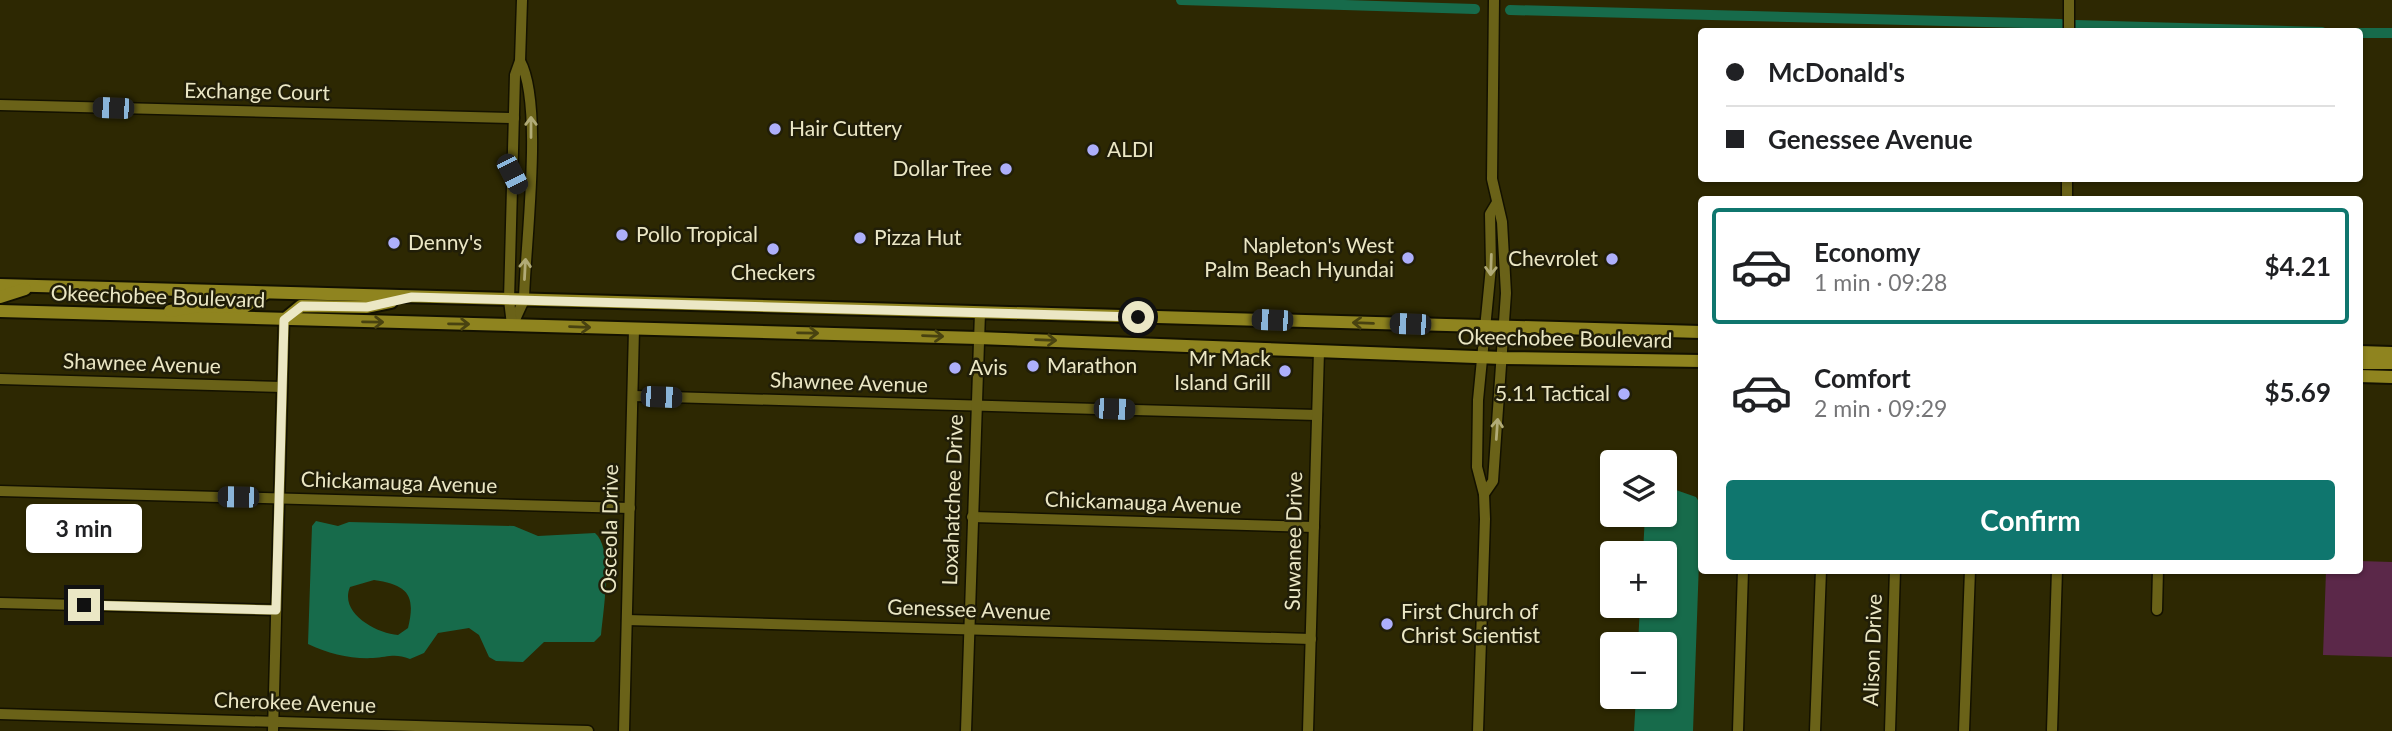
<!DOCTYPE html>
<html lang="en">
<head>
<meta charset="utf-8">
<style>
	body { margin:0; font-family:Lato,sans-serif; background:#f2f2f2; color:#202124; height:100vh; display:flex; flex-direction:column; font-size:26px; white-space:nowrap }
	* { box-sizing:border-box; margin:0 }
	p { font-size:23px; color:#757577 }
	.icon { flex:none; width:38px; height:38px; fill:none; stroke:currentColor; stroke-width:2; stroke-linecap:round; stroke-linejoin:round }
	.map { position:relative; flex:1; overflow:hidden }
	.details { position:absolute; left:1698px; top:196px; width:665px; height:378px; display:flex; flex-direction:column; background:#fff; border-radius:7px; box-shadow:0 2px 5px #0004 }
	.details>* { flex:none }
	.guide { position:absolute; left:1698px; top:28px; width:665px; height:154px; border-radius:7px; box-shadow:0 2px 5px #0004; display:grid; align-content:center; height:154px; padding:0 28px; background:#fff }
	.fabs { position:absolute; left:1600px; top:450px; display:grid; gap:14px }
	.fabs a { display:grid; place-items:center; width:77px; height:77px; border-radius:7px; background:#fff; box-shadow:0 2px 5px #0004; font-size:35px }
	.end { position:absolute; width:32px; height:32px; margin:-16px; border:9px solid #ebe7c5; background:#111; box-shadow:0 0 0 4px #111 }
	.from { border-radius:50% }
	.bubble { position:absolute; height:49px; border-radius:7px; background:#fff; box-shadow:0 2px 5px #0004; font-size:23px; font-weight:700; line-height:49px; text-align:center }
	.car { position:absolute; width:21px; height:42px; margin:-21px -10px; border-radius:9px; box-shadow:0 0 5px 2px #0007; background:linear-gradient(#222 24%,#8ab4d8 0 40%,#222 0 76%,#8ab4d8 0 86%,#222 0) }
	.guide b { display:flex; align-items:center; gap:24px; height:66px; font-size:26px }
	.guide b+b { border-top:2px solid #e0e0e0 }
	.guide i { width:18px; height:18px; background:#202124 }
	ul { padding:12px 0 0; list-style:none }
	li { display:flex; align-items:center; gap:21px; height:116px; margin:0 14px 10px; padding:0 14px; border:4px solid transparent; border-radius:7px }
	li div { flex:1 }
	li b { display:block; font-size:26px }
	li em { font-style:normal; font-weight:700 }
	li.on { border-color:#0f766e }
	li>.icon { width:63px; height:63px; stroke-width:1.5 }
	.button { display:flex; gap:14px; margin-top:auto; padding:14px 28px }
	.button a { flex:1; height:80px; border-radius:7px; background:#0f766e; color:#fff; font-size:28px; font-weight:700; line-height:80px; text-align:center }
	.map>svg:first-child { display:block }
</style>
</head>
<body>
<div class="map">
<svg width="2392" height="731" viewBox="0 0 2392 731">
	<rect width="100%" height="100%" fill="#2d2802"/>
	<path fill="#5b2849" d="M 2359,561 L 2392,562 L 2392,657 L 2323,655 L 2326,571 L 2359,570 Z"/>
	<g fill="#176b4b" fill-rule="evenodd">
		<path d="M 1676,490 L 1696,497 L 1701,505 L 1693,731 L 1634,731 L 1636,697 L 1664,696 L 1664,644 L 1638,644 L 1640,606 L 1664,606 L 1664,553 L 1643,553 L 1645,515 L 1664,514 L 1664,493 Z"/>
		<path d="M 316,521 L 338,526 L 349,522 L 514,526 L 538,536 L 595,533 C 614,549 603,611 601,635 L 594,642 L 544,642 L 523,662 L 496,661 L 489,657 L 479,635 L 469,628 L 438,633 L 424,653 L 410,659 C 395,653 388,657 373,658 C 350,659 329,654 308,644 L 312,526 ZM 374,580 C 408,585 416,595 408,628 L 398,635 C 376,633 339,613 350,587 Z"/>
	</g>
	<g fill="none" stroke-linecap="round" stroke-linejoin="round">
		<g stroke="#176b4b" stroke-width="10">
			<path d="M 1181,0 L 1475,9"/>
			<path d="M 1510,10 L 2061,24"/>
			<path d="M 2075,25 L 2322,32"/>
			<path d="M 2359,33 L 2392,33"/>
		</g>
		<g stroke="#131100" stroke-width="13">
			<g id="minor">
				<path d="M 2069,32 L 2069,0"/>
				<path d="M 0,105 L 514,118"/>
				<path d="M 2067,200 L 2067,178"/>
				<path d="M 513,324 L 524,300 C 525,245 544,104 520,61"/>
				<path d="M 512,325 L 509,300 L 515,75 L 520,61 L 522,0"/>
				<path d="M 0,379 L 282,387"/>
				<path d="M 633,396 L 1317,415"/>
				<path d="M 0,491 L 630,508"/>
				<path d="M 1484,494 L 1493,481 L 1506,293 L 1502,222 L 1492,179 L 1494,0"/>
				<path d="M 972,517 L 1314,527"/>
				<path d="M 0,603 L 276,610"/>
				<path d="M 2157,610 L 2158,570"/>
				<path d="M 627,620 L 1311,639"/>
				<path d="M 0,714 L 588,731"/>
				<path d="M 273,731 L 284,320"/>
				<path d="M 624,731 L 634,329"/>
				<path d="M 966,731 L 980,312"/>
				<path d="M 1308,731 L 1319,351"/>
				<path d="M 1478,731 L 1485,519 L 1484,494 L 1477,467 L 1478,400 L 1491,267 L 1490,214 L 1496,204"/>
				<path d="M 1738,731 L 1743,570"/>
				<path d="M 1815,731 L 1821,570"/>
				<path d="M 1890,731 L 1895,570"/>
				<path d="M 1964,731 L 1970,570"/>
				<path d="M 2052,731 L 2057,570"/>
			</g>
		</g>
		<g stroke="#131100" stroke-width="16">
			<g id="major">
				<path d="M 0,285 L 1701,332"/>
				<path d="M 0,297 L 25,289"/>
				<path d="M 0,311 L 978,338 L 1502,358 L 1701,361"/>
				<path d="M 170,311 L 199,306 L 244,307 L 266,293"/>
				<path d="M 284,320 L 301,306 L 367,307 L 391,302"/>
				<path d="M 2359,352 L 2392,353"/>
				<path d="M 2359,363 L 2392,363"/>
				<path d="M 2359,376 L 2392,377"/>
			</g>
		</g>
		<use href="#minor" stroke="#6a6218" stroke-width="10"/>
		<use href="#major" stroke="#8f841f" stroke-width="12"/>
	</g>
	<defs><path id="oneway-shaft" d="M-6 0H5M1.5-3L5.5 0L1.5 3" fill="none" stroke-width="1.6" stroke-linecap="round" stroke-linejoin="round" transform="scale(1.75)"/></defs>
	<g stroke="#b1ab77">
		<use href="#oneway-shaft" transform="translate(531 127) rotate(-90)"/>
		<use href="#oneway-shaft" transform="translate(1491 265) rotate(92)"/>
		<use href="#oneway-shaft" transform="translate(525 269) rotate(-87)"/>
		<use href="#oneway-shaft" transform="translate(1497 429) rotate(-86)"/>
	</g>
	<g stroke="#484210">
		<use href="#oneway-shaft" transform="translate(373 322) rotate(1)"/>
		<use href="#oneway-shaft" transform="translate(1363 323) rotate(-178)"/>
		<use href="#oneway-shaft" transform="translate(459 324) rotate(1)"/>
		<use href="#oneway-shaft" transform="translate(580 327) rotate(2)"/>
		<use href="#oneway-shaft" transform="translate(808 333) rotate(1)"/>
		<use href="#oneway-shaft" transform="translate(933 336) rotate(2)"/>
		<use href="#oneway-shaft" transform="translate(1046 340) rotate(2)"/>
	</g>
	<g fill="none" stroke-linecap="round" stroke-linejoin="round">
		<path stroke="#ebe7c5" stroke-width="9" d="M 84,605 L 276,610 L 284,320 L 302,306 L 367,307 L 412,297 L 1138,317"/>
	</g>
	<g fill="#adaffb" stroke="#211e08" stroke-width="2.5">
		<circle cx="775" cy="129" r="7"/>
		<circle cx="1093" cy="150" r="7"/>
		<circle cx="1006" cy="169" r="7"/>
		<circle cx="622" cy="235" r="7"/>
		<circle cx="860" cy="238" r="7"/>
		<circle cx="394" cy="243" r="7"/>
		<circle cx="773" cy="249" r="7"/>
		<circle cx="1408" cy="258" r="7"/>
		<circle cx="1612" cy="259" r="7"/>
		<circle cx="1033" cy="366" r="7"/>
		<circle cx="955" cy="368" r="7"/>
		<circle cx="1285" cy="371" r="7"/>
		<circle cx="1624" cy="394" r="7"/>
		<circle cx="1387" cy="624" r="7"/>
	</g>
	<g text-anchor="middle" stroke-width="5" stroke-linejoin="round" paint-order="stroke">
		<g font-size="21" fill="#ebe7c5" stroke="#211e08">
			<text transform="translate(257 92) rotate(1)" y="7">Exchange Court</text>
			<text transform="translate(158 297) rotate(2)" y="7">Okeechobee Boulevard</text>
			<text transform="translate(1565 339) rotate(1)" y="7">Okeechobee Boulevard</text>
			<text transform="translate(142 364) rotate(2)" y="7">Shawnee Avenue</text>
			<text transform="translate(849 383) rotate(2)" y="7">Shawnee Avenue</text>
			<text transform="translate(399 483) rotate(2)" y="7">Chickamauga Avenue</text>
			<text transform="translate(953 500) rotate(-88)" y="7">Loxahatchee Drive</text>
			<text transform="translate(1143 503) rotate(2)" y="7">Chickamauga Avenue</text>
			<text transform="translate(610 529) rotate(-89)" y="7">Osceola Drive</text>
			<text transform="translate(1294 541) rotate(-89)" y="7">Suwanee Drive</text>
			<text transform="translate(969 610) rotate(2)" y="7">Genessee Avenue</text>
			<text transform="translate(1873 650) rotate(-88)" y="7">Alison Drive</text>
			<text transform="translate(295 703) rotate(2)" y="7">Cherokee Avenue</text>
		</g>
		<g font-size="21" fill="#ebe7c5" stroke="#211e08" text-anchor="start">
			<text x="789" y="136">Hair Cuttery</text>
			<text x="1107" y="157">ALDI</text>
			<text x="992" y="176" text-anchor="end">Dollar Tree</text>
			<text x="636" y="242">Pollo Tropical</text>
			<text x="874" y="245">Pizza Hut</text>
			<text x="408" y="250">Denny's</text>
			<text x="1394" y="253" text-anchor="end">Napleton's West<tspan x="1394" dy="24">Palm Beach Hyundai</tspan></text>
			<text x="1598" y="266" text-anchor="end">Chevrolet</text>
			<text x="773" y="280" text-anchor="middle">Checkers</text>
			<text x="1271" y="366" text-anchor="end">Mr Mack<tspan x="1271" dy="24">Island Grill</tspan></text>
			<text x="1047" y="373">Marathon</text>
			<text x="969" y="375">Avis</text>
			<text x="1610" y="401" text-anchor="end">5.11 Tactical</text>
			<text x="1401" y="619">First Church of<tspan x="1401" dy="24">Christ Scientist</tspan></text>
		</g>
	</g>
</svg>
<div class="fabs">
<a><svg class="icon" aria-label="layers" viewBox="0 0 24 24"><path d="M12 4l9 5-9 5-9-5zM3 14l9 5 9-5"/></svg></a>
<a>+</a>
<a>−</a>
</div>
<i class="end from" style="left:1138px;top:317px"></i>
<i class="end" style="left:84px;top:605px"></i>
<div class="bubble" style="left:26px;top:504px;width:116px">3 min</div>
<i class="car" style="left:113px;top:108px;rotate:272deg"></i>
<i class="car" style="left:512px;top:174px;rotate:153deg"></i>
<i class="car" style="left:1272px;top:320px;rotate:272deg"></i>
<i class="car" style="left:1410px;top:324px;rotate:272deg"></i>
<i class="car" style="left:661px;top:397px;rotate:92deg"></i>
<i class="car" style="left:1114px;top:409px;rotate:92deg"></i>
<i class="car" style="left:238px;top:497px;rotate:271deg"></i>
<div class="guide">
<b><i class="from"></i>McDonald's</b>
<b><i></i>Genessee Avenue</b>
</div>
<section class="details">
<ul>
<li class="on"><svg class="icon" aria-label="car" viewBox="0 0 24 24"><path d="M5 17H2v-5l4-1 3-4h7l3 4 3 1v5h-3M9 17h6M6 11h13"/><circle cx="7" cy="17" r="2"/><circle cx="17" cy="17" r="2"/></svg><div><b>Economy</b><p>1 min · 09:28</p></div><em>$4.21</em></li>
<li><svg class="icon" aria-label="car" viewBox="0 0 24 24"><path d="M5 17H2v-5l4-1 3-4h7l3 4 3 1v5h-3M9 17h6M6 11h13"/><circle cx="7" cy="17" r="2"/><circle cx="17" cy="17" r="2"/></svg><div><b>Comfort</b><p>2 min · 09:29</p></div><em>$5.69</em></li>
</ul>
<div class="button"><a>Confirm</a></div>
</section>
</div>
</body>
</html>
